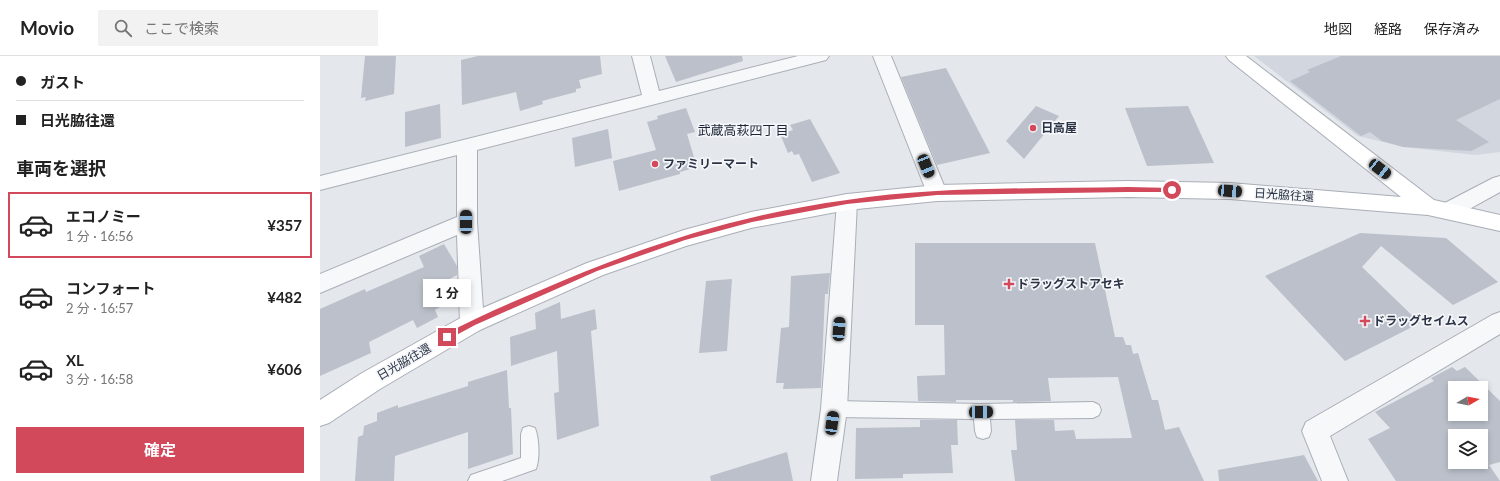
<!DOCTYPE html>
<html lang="ja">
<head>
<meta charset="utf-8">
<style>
	body { margin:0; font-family:Lato,"Noto Sans JP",sans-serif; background:#f2f2f2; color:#222; height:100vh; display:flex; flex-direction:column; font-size:15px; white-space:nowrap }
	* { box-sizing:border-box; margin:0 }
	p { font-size:13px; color:#767676 }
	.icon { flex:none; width:22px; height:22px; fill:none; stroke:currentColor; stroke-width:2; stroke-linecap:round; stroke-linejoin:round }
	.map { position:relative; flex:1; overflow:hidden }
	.side { display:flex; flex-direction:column; background:#fff; width:320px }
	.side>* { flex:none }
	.hud { display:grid; align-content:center; height:88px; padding:0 16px; background:#fff }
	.needle { width:26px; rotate:80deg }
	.tools { position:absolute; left:1128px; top:325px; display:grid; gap:8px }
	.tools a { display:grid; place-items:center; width:40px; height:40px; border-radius:0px; background:#fff; box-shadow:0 2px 6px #0003; font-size:20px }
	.end { position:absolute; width:18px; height:18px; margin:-9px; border:5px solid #d1495b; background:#fff; box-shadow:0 0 0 2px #fff }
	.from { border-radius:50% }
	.bubble { position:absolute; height:28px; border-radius:0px; background:#fff; box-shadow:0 2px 6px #0003; font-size:13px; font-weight:700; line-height:28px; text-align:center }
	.car { position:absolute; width:12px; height:24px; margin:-12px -6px; border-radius:5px; box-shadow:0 0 3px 1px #0007; background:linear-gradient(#222 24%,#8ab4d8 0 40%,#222 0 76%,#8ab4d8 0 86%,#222 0) }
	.hud b { display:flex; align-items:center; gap:14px; height:38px; font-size:15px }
	.hud b+b { border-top:1px solid #e0e0e0 }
	.hud i { width:10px; height:10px; background:#222 }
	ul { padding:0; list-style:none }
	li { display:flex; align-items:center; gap:12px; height:66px; margin:0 8px 6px; padding:0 8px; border:2px solid transparent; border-radius:0px }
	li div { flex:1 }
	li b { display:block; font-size:15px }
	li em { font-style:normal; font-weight:700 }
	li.active { border-color:#d1495b }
	li>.icon { width:36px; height:36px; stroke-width:1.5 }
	h2 { padding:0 16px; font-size:18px; line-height:48px }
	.action { display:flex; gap:8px; margin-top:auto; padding:8px 16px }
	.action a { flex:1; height:46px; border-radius:0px; background:#d1495b; color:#fff; font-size:16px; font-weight:700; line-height:46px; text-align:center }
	header { display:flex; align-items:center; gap:24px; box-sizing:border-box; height:56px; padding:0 20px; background:#fff; border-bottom:1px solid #e0e0e0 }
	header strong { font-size:19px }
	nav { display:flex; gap:22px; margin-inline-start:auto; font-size:14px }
	.search { width:280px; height:36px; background:#f2f2f2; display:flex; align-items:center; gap:10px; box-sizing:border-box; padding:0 14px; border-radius:0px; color:#767676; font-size:15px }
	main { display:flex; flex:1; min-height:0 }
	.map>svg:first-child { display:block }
</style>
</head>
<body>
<header>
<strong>Movio</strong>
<div class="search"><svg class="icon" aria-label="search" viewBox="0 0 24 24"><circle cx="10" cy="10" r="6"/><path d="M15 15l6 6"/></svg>ここで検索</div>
<nav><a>地図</a><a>経路</a><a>保存済み</a></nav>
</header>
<main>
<section class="side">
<div class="hud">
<b><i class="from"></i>ガスト</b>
<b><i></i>日光脇往還</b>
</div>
<h2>車両を選択</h2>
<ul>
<li class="active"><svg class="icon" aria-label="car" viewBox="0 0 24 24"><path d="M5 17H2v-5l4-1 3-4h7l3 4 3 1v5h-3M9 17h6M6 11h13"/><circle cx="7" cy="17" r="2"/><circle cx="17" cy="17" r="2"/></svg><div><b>エコノミー</b><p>1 分 · 16:56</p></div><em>¥357</em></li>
<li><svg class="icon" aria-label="car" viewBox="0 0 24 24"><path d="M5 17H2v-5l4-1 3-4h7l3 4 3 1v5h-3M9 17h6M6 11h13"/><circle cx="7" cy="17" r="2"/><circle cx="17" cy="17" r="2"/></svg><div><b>コンフォート</b><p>2 分 · 16:57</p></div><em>¥482</em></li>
<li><svg class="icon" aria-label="car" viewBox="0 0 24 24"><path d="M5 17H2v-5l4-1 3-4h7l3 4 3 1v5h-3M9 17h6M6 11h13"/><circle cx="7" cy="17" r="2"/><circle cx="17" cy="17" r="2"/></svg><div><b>XL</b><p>3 分 · 16:58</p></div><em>¥606</em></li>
</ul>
<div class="action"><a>確定</a></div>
</section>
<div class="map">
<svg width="1180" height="425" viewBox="0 0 1180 425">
	<rect width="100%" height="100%" fill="#e4e7ec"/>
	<path fill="#d2d6de" d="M 934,0 L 1180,0 L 1180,96 L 1155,99 L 1084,91 L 1038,80 Z"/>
	<g fill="#bbc0ca" fill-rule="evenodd">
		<path d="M 45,0 L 76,0 L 74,38 L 45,45 L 46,41 L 41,42 Z"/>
		<path d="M 158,0 L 280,0 L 282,18 L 259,24 L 261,32 L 256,33 L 256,36 L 222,45 L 223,48 L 200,55 L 196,36 L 142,49 L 141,4 Z"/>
		<path d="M 345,0 L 422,0 L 423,5 L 356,26 Z"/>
		<path d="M 1021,0 L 1180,0 L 1180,43 L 1136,64 L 1169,86 L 1151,95 L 1083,91 L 1062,85 L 1050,76 L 1041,80 L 970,25 L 990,16 L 987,14 Z"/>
		<path d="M 626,12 L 670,97 L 617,109 L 581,21 Z"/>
		<path d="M 120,48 L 121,82 L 85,91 L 85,56 Z"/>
		<path d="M 716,50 L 739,60 L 704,103 L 686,85 Z"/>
		<path d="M 868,50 L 894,107 L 827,110 L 805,52 Z"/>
		<path d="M 366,52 L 375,76 L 367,78 L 377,111 L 360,116 L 360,118 L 299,135 L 293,105 L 336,94 L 327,66 L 338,63 L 337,60 Z"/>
		<path d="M 490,63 L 520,117 L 492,126 L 479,98 L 474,99 L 472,95 L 468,97 L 460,78 L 473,74 L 470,69 Z"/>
		<path d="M 288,73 L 292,102 L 255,111 L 252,82 Z"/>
		<path d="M 1040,177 L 1126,182 L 1178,226 L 1133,249 L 1061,190 L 1042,211 L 1100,267 L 1025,305 L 945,220 Z"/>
		<path d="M 595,187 L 775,187 L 795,281 L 803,281 L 806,289 L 811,289 L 813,298 L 818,297 L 832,344 L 838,344 L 845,374 L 859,371 L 884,425 L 695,425 L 691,394 L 697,394 L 695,364 L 734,364 L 735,375 L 754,374 L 756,383 L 812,382 L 798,321 L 728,322 L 731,345 L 693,346 L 693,344 L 636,344 L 636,346 L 598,345 L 597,320 L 625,319 L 624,269 L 595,269 Z"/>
		<path d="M 124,188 L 137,210 L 137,219 L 115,231 L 123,249 L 115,254 L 118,261 L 97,272 L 93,264 L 49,286 L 51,297 L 0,320 L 0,253 L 45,233 L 46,236 L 104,211 L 99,200 Z"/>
		<path d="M 510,217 L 508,238 L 505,238 L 501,332 L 463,333 L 464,327 L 456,327 L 461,272 L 469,271 L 471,220 Z"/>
		<path d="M 412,223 L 407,295 L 379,297 L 386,225 Z"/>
		<path d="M 240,246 L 241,263 L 275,253 L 277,273 L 271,275 L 279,370 L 237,384 L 234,337 L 239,336 L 237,295 L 191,310 L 190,281 L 216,273 L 215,257 Z"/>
		<path d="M 1132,311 L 1137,315 L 1145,311 L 1180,345 L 1180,406 L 1169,409 L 1180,425 L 1076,425 L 1048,383 L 1070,372 L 1055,356 L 1114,325 L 1111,322 ZM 1135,332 L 1161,332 L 1161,358 L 1135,358 ZM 1135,380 L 1161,380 L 1161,406 L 1135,406 Z"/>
		<path d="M 187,314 L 189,352 L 191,352 L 193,398 L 148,413 L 148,376 L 75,400 L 74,425 L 35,425 L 38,381 L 43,379 L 44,370 L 57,365 L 57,357 L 78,349 L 78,352 L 148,330 L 148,326 Z"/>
		<path d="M 600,364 L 637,364 L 638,389 L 631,389 L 633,417 L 583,418 L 583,422 L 535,423 L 536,372 L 600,371 Z"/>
		<path d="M 467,396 L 473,425 L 391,425 L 390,420 Z"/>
		<path d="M 984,399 L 998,425 L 899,425 L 898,414 Z"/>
	</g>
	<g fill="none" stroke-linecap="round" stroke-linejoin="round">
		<g stroke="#a9aeb7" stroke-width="2">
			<g id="lane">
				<path d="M 514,345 L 661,348 L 773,346 L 779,349 L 781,354 L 779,359 L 773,362 L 670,363 L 671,375 L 669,381 L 663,383 L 657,381 L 655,375 L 654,363 L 514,361 L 508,358 L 506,353 L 508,348 Z"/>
				<path d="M 209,370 L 215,372 C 219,383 220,402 216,413 L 182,425 L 148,425 L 151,419 L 201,402 L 201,378 L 203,372 Z"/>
			</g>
		</g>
		<g stroke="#a9aeb7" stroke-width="2">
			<g id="street">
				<path d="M 312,0 L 330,0 L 339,35 L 478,0 L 509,0 L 506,4 L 157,94 L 157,166 L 164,267 L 160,274 L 152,277 L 144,274 L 140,267 L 137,179 L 0,237 L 0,218 L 137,161 L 137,99 L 0,134 L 0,120 L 322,39 Z"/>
				<path d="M 553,0 L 571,0 L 627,137 L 624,142 L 617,145 L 610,142 L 607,137 Z"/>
				<path d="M 1180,120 L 1180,136 L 1135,161 L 1128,163 L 1121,161 L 1118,155 L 1121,149 L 1173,122 Z"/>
				<path d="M 527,138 L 534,141 L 537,146 L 527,353 L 517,425 L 491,425 L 501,353 L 517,146 L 520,141 Z"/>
				<path d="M 1180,256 L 1180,278 L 1010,380 L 1028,425 L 1002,425 L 982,375 L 986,366 L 1172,259 Z"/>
			</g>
		</g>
		<g stroke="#a9aeb7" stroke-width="2">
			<path id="secondary" d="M 906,0 L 926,0 L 1114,144 L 1180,159 L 1180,175 L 1108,159 L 910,143 L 808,141 L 617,145 L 527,154 L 431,172 L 366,190 L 283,219 L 160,274 L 60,333 L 9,367 L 0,370 L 0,344 L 42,317 L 144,260 L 267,207 L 364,174 L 431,156 L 527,138 L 617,129 L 808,125 L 910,127 L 1081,141 L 909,4 Z"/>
		</g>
		<use href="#lane" fill="#f7f8fa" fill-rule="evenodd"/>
		<use href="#street" fill="#f7f8fa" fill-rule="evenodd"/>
		<use href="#secondary" fill="#fff" fill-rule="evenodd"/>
	</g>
	<path fill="#d1495b" d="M 808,131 L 852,132 L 855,134 L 852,136 L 808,136 L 617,139 L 527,148 L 432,166 L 365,184 L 277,215 L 155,269 L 129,283 L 127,284 L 123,281 L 124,279 C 156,261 188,248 221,234 C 319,191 421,158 527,144 C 620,130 714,133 808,131 Z"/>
	<g fill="#d1495b" stroke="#f4f6f9" stroke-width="1.5">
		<circle cx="713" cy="72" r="4"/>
		<circle cx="335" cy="108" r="4"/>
		<path d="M687 222h4v4h4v4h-4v4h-4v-4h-4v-4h4z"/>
		<path d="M1043 259h4v4h4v4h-4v4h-4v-4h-4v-4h4z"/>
	</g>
	<g text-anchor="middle" stroke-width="3.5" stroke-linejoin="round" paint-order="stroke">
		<g font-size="12" font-weight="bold" fill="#2b3445" stroke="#f4f6f9" text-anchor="start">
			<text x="721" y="76">日高屋</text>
			<text x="343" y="112">ファミリーマート</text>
			<text x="697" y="232">ドラッグストアセキ</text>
			<text x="1053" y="269">ドラッグセイムス</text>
		</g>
		<g font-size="12" fill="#2b3445" stroke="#f4f6f9">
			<text transform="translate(964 139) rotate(4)" y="4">日光脇往還</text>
			<text transform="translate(84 306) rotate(-30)" y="4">日光脇往還</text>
		</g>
		<g font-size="13" fill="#1d2536" stroke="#f4f6f9">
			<text x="423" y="79">武蔵高萩四丁目</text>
		</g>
	</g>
</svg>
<div class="tools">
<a><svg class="needle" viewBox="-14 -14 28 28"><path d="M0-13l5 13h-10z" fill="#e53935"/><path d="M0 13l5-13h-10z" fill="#767676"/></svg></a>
<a><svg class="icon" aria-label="layers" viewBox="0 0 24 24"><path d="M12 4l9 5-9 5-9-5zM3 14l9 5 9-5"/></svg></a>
</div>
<i class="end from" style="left:852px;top:134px"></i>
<i class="end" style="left:127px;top:281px"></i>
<div class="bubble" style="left:103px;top:223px;width:48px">1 分</div>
<i class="car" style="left:606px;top:110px;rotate:158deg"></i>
<i class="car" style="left:1060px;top:113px;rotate:128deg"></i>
<i class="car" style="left:910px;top:135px;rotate:94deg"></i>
<i class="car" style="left:146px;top:166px;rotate:0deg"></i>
<i class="car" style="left:519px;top:273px;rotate:4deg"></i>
<i class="car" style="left:661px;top:356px;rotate:89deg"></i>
<i class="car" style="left:512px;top:367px;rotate:8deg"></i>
</div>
</main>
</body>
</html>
